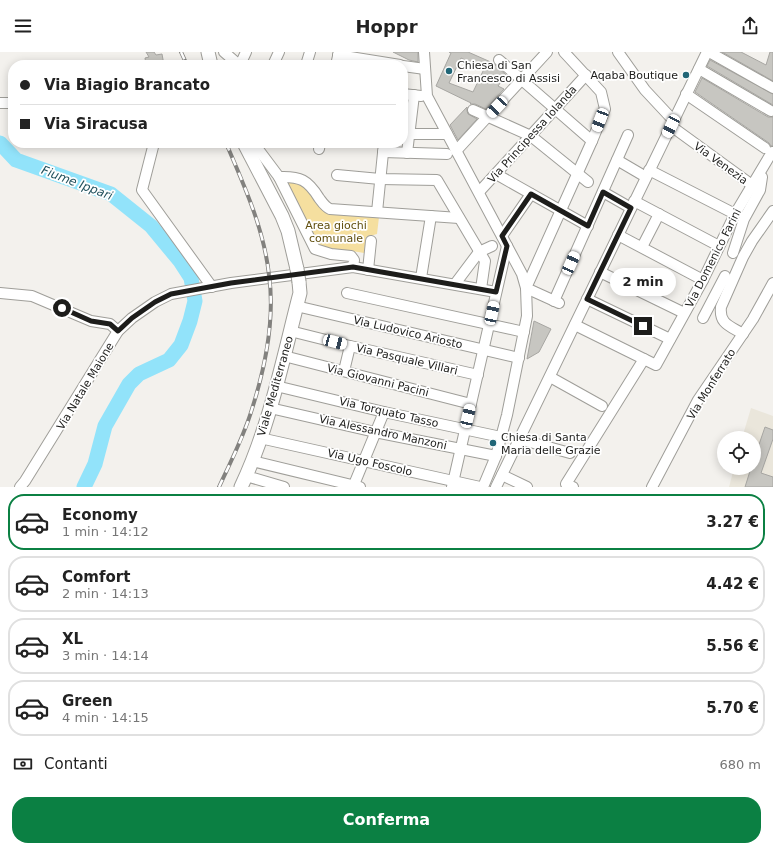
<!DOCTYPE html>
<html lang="it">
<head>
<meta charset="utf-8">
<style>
	body { margin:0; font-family:"DejaVu Sans",sans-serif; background:#f2f2f2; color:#222; height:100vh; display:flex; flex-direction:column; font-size:15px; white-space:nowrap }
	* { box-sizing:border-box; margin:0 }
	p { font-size:13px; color:#767676 }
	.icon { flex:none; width:22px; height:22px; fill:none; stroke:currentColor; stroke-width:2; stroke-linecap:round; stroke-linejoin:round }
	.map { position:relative; height:435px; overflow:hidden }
	.details { display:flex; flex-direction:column; background:#fff; flex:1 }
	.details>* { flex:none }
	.top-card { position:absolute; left:8px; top:8px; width:400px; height:88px; border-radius:16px; box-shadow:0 2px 10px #0003; display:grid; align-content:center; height:88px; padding:0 12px; background:#fff }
	.tools { position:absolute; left:717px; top:379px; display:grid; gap:8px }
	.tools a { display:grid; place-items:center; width:44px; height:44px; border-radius:50%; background:#fff; box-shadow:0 2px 10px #0003; font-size:20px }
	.end { position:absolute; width:18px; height:18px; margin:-9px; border:5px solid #1d1d1b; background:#fff; box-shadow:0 0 0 2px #fff }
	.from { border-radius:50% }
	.bubble { position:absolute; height:28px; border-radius:14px; background:#fff; box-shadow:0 2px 10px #0003; font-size:13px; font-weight:700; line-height:28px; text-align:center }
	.car { position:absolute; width:12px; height:24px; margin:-12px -6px; border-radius:5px; box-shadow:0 0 3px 1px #0007; background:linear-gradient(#fff 24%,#345 0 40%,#fff 0 76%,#345 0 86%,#fff 0) }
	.top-card b { display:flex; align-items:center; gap:14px; height:38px; font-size:15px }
	.top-card b+b { border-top:1px solid #e0e0e0 }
	.top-card i { width:10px; height:10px; background:#222 }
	ul { padding:7px 0 0; list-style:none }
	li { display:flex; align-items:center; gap:12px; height:56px; margin:0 8px 6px; padding:0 4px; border:2px solid #e0e0e0; border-radius:16px }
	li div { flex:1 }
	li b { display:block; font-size:15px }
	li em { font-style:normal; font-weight:700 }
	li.on { border-color:#0b8043 }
	li>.icon { width:36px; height:36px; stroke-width:1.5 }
	.pay { display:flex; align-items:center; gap:10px; height:44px; padding:0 12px; font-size:15px }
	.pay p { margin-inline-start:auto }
	.primary-button { display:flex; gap:8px; margin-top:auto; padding:8px 12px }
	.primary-button a { flex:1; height:46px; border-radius:16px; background:#0b8043; color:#fff; font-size:16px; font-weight:700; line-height:46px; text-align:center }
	header { display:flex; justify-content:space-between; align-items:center; height:52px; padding:0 12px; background:#fff; font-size:18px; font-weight:700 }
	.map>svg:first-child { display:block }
</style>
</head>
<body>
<header><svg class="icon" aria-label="menu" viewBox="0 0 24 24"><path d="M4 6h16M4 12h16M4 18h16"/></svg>Hoppr<svg class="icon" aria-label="share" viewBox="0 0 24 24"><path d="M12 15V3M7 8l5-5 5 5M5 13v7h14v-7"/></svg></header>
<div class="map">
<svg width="773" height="435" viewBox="0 0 773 435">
	<rect width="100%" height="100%" fill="#f3f1ed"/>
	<path fill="#eae6db" d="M 751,356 L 773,364 L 773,435 L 729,435 L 734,416 L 754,416 L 754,386 L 742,386 Z"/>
	<path fill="#f5df9f" d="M 293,128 L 304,133 L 324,158 L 379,165 L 377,182 L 366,185 L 364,201 C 349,198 333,198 318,193 L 289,134 L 289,131 Z"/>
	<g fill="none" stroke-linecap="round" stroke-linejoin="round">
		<path stroke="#92e3fa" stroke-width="15" d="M 0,91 L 16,108 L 111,142 L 151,174 L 180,209 L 191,226 L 195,249 L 190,269 L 181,293 L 169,308 L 139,322 L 129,332 L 105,374 L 95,412 L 84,435"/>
	</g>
	<g fill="#c7c6c1" stroke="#a7a6a2" fill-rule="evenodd">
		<path d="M 146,0 L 154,0 L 156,3 L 162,2 L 164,13 L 146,13 L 145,6 L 149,5 Z"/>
		<path d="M 393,0 L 418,0 L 418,10 L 409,8 Z"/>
		<path d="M 449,0 L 468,0 L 493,11 L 506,23 L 498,34 L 504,37 L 486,57 L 475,52 L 470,52 L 471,51 L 436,34 L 451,1 ZM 461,6 L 484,17 L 473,40 L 449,31 Z"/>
		<path d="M 722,0 L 741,0 L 766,13 L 770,0 L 773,0 L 773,29 Z"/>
		<path d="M 710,8 L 773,42 L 773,53 L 707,14 Z"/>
		<path d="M 702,26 L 768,65 L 773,65 L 773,94 L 771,94 L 769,91 L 695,40 Z"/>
		<path d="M 467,55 L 467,59 L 468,62 L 477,67 L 458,88 L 450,73 Z"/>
		<path d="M 534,269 L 551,277 L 539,300 L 527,307 Z"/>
		<path d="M 765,375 L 773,378 L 773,387 L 761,421 L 773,425 L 773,435 L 745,435 L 751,416 L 754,416 L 754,407 Z"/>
	</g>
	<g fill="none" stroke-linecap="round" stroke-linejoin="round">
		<g stroke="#9f9e99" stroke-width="12">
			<g id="minor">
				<path d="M 224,0 L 239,13"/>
				<path d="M 424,0 L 427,44 L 522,222 L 526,236 L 527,264 L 507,363 L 496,404 L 483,435"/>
				<path d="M 618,0 L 645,38 L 673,68"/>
				<path d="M 709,0 L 773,36"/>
				<path d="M 338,3 L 400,13"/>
				<path d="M 499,8 L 592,89"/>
				<path d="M 240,13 L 246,0"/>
				<path d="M 273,13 L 279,0"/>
				<path d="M 306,13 L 310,0"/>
				<path d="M 336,13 L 339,0"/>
				<path d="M 403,14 L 425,17"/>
				<path d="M 699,17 L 771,59"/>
				<path d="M 403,42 L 421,44"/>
				<path d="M 686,42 L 765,96"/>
				<path d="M 0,51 L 13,51"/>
				<path d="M 473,58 L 531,84 L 588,130"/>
				<path d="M 671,74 L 752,133"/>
				<path d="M 409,82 L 447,82"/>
				<path d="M 154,91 L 142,138 L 212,235"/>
				<path d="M 319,97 L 320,91"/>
				<path d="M 456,99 L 547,0"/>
				<path d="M 383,100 L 447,102"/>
				<path d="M 407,101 L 414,43"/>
				<path d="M 249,103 L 258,97 L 279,125 L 315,197 L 331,202 L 351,204 L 354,208 L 353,215"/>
				<path d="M 617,108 L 646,125"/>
				<path d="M 649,118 L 735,162"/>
				<path d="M 496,122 L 588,174"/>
				<path d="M 337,123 L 380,127 L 437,128 L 485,209 L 481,237"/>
				<path d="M 279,125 C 300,124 308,128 319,146 C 322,150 325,155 330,157 L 459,166"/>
				<path d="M 479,140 L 586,23"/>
				<path d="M 603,140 L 631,156"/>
				<path d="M 634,149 L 719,194"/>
				<path d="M 377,160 L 384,91"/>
				<path d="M 618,183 L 703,228"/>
				<path d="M 502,184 L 531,142"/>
				<path d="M 642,195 L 659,162"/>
				<path d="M 733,201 L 744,167 L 760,138 L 762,125"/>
				<path d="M 368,218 L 371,189"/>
				<path d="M 600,220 L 680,259"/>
				<path d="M 421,226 L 431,164"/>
				<path d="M 455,232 L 479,200 L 492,194"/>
				<path d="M 0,241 L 32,244 L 91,269 L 110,272 L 118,279"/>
				<path d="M 347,241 L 524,280"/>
				<path d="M 587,247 L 670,287"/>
				<path d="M 554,249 L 628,83"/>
				<path d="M 559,251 L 526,236 L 592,89 L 605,57 L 601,40 L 564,0"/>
				<path d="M 296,254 L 519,306"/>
				<path d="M 703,266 L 725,224"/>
				<path d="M 575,273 L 656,313 L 703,228 L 735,162 L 772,100"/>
				<path d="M 290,279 L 350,294 L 478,323"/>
				<path d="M 743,282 C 730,274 719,272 721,255 L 743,205 L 752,189 L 773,159"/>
				<path d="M 284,304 L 471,352"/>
				<path d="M 344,319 L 350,294"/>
				<path d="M 550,325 L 602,354"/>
				<path d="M 276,334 L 384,360 L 501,385"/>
				<path d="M 270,356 L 375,380 L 496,404"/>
				<path d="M 260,386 L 480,435"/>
				<path d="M 519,387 L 570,401"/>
				<path d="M 252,409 L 360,435"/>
				<path d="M 502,423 L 527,435"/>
				<path d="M 246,424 L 284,435"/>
				<path d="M 20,435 L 25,429 L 118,279 L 132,266 L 155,250 L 171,242 L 231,231 L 353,215 L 496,240"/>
				<path d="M 353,435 L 384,360"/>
				<path d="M 452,435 L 507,194"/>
				<path d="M 496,435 L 707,0"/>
				<path d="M 573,435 L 566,432 L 644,307"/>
				<path d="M 652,435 L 698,348 L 753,267 L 773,231"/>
			</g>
		</g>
		<g stroke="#9f9e99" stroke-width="15">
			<g id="major">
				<path d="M 208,0 L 211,13"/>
				<path d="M 244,91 L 282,164 L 288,179 L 297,217"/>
				<path d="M 241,435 C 270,374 283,306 300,241 L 299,230"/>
			</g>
		</g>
		<use href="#minor" stroke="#fff" stroke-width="10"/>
		<use href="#major" stroke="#fff" stroke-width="13"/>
		<g stroke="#82817e" stroke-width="4">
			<g id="rail">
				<path d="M 181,0 L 187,13"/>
				<path d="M 219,435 C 231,409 244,384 252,357 C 265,316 275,266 269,223 C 264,177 244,133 226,91"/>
			</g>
		</g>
		<use href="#rail" stroke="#fff" stroke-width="2.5" stroke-dasharray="8" stroke-linecap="butt"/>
		<g stroke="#9f9e99" stroke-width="15" stroke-linecap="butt">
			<path id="major-bridge" d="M 297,217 L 299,230"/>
		</g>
		<use href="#major-bridge" stroke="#fff" stroke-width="13"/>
	</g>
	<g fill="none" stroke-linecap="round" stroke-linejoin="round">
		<path stroke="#1d1d1b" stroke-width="5" d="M 62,256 L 91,269 L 110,272 L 118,279 L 132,266 L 155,250 L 171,242 L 231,231 L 353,215 L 496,240 L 507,194 L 502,184 L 531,142 L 588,174 L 603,140 L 631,156 L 587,247 L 643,274"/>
	</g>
	<g fill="#216677" stroke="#fff" stroke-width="1.5">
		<circle cx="449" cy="19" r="4"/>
		<circle cx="686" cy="23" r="4"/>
		<circle cx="493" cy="391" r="4"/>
	</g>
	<g text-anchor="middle" stroke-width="3.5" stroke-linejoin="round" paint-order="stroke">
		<g font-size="11" fill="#1d1d1b" stroke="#fff" text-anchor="start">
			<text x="457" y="17">Chiesa di San<tspan x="457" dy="13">Francesco di Assisi</tspan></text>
			<text x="678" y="27" text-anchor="end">Aqaba Boutique</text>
			<text x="501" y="389">Chiesa di Santa<tspan x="501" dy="13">Maria delle Grazie</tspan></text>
		</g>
		<g font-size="11" fill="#1d1d1b" stroke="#fff">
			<text transform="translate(532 82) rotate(-48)" y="4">Via Principessa Iolanda</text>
			<text transform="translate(721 111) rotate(36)" y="4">Via Venezia</text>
			<text transform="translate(713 206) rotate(-63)" y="4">Via Domenico Farini</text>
			<text transform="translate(408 280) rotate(13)" y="4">Via Ludovico Ariosto</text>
			<text transform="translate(407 307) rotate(13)" y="4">Via Pasquale Villari</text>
			<text transform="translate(378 328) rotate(14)" y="4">Via Giovanni Pacini</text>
			<text transform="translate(711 332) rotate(-58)" y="4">Via Monferrato</text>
			<text transform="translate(85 334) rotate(-59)" y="4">Via Natale Maione</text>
			<text transform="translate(275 334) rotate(-74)" y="4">Viale Mediterraneo</text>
			<text transform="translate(389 360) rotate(13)" y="4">Via Torquato Tasso</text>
			<text transform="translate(383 380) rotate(12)" y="4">Via Alessandro Manzoni</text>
			<text transform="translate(370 410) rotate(13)" y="4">Via Ugo Foscolo</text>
		</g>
		<g font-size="11" fill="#614f0e" stroke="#fff">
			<text x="336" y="177">Area giochi<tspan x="336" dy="13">comunale</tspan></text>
		</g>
		<g font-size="12" font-style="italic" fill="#23525e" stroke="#fff">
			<text transform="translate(77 131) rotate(21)" y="4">Fiume Ippari</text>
		</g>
	</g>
</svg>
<div class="tools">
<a><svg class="icon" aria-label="locate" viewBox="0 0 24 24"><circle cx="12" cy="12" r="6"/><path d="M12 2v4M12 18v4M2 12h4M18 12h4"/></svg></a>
</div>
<i class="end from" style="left:62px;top:256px"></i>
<i class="end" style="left:643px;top:274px"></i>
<div class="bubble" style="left:610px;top:216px;width:66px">2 min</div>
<i class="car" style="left:497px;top:55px;rotate:223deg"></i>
<i class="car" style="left:600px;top:68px;rotate:201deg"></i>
<i class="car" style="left:671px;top:74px;rotate:206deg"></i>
<i class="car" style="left:571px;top:211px;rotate:24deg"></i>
<i class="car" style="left:492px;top:261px;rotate:12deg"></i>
<i class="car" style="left:335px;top:290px;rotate:105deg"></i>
<i class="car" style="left:468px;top:364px;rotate:13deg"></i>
<div class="top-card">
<b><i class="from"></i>Via Biagio Brancato</b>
<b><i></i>Via Siracusa</b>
</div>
</div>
<section class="details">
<ul>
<li class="on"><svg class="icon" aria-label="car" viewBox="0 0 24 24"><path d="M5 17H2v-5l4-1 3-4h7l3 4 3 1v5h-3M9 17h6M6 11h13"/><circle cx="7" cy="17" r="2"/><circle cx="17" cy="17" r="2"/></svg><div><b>Economy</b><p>1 min · 14:12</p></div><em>3.27 €</em></li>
<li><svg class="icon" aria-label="car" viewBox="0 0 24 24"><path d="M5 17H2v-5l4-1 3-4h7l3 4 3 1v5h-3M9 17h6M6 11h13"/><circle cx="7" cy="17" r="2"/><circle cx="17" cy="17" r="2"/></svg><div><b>Comfort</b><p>2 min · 14:13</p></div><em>4.42 €</em></li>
<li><svg class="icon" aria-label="car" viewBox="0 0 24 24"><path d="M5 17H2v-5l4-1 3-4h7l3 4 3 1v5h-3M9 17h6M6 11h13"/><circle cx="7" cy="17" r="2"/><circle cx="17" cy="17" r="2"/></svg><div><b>XL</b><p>3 min · 14:14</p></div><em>5.56 €</em></li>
<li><svg class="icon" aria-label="car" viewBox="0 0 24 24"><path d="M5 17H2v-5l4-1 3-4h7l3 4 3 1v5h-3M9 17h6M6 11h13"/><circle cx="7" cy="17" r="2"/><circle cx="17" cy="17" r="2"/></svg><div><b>Green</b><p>4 min · 14:15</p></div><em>5.70 €</em></li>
</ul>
<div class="pay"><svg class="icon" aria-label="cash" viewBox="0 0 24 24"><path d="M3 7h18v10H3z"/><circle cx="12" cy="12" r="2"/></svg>Contanti<p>680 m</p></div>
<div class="primary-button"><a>Conferma</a></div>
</section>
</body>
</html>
